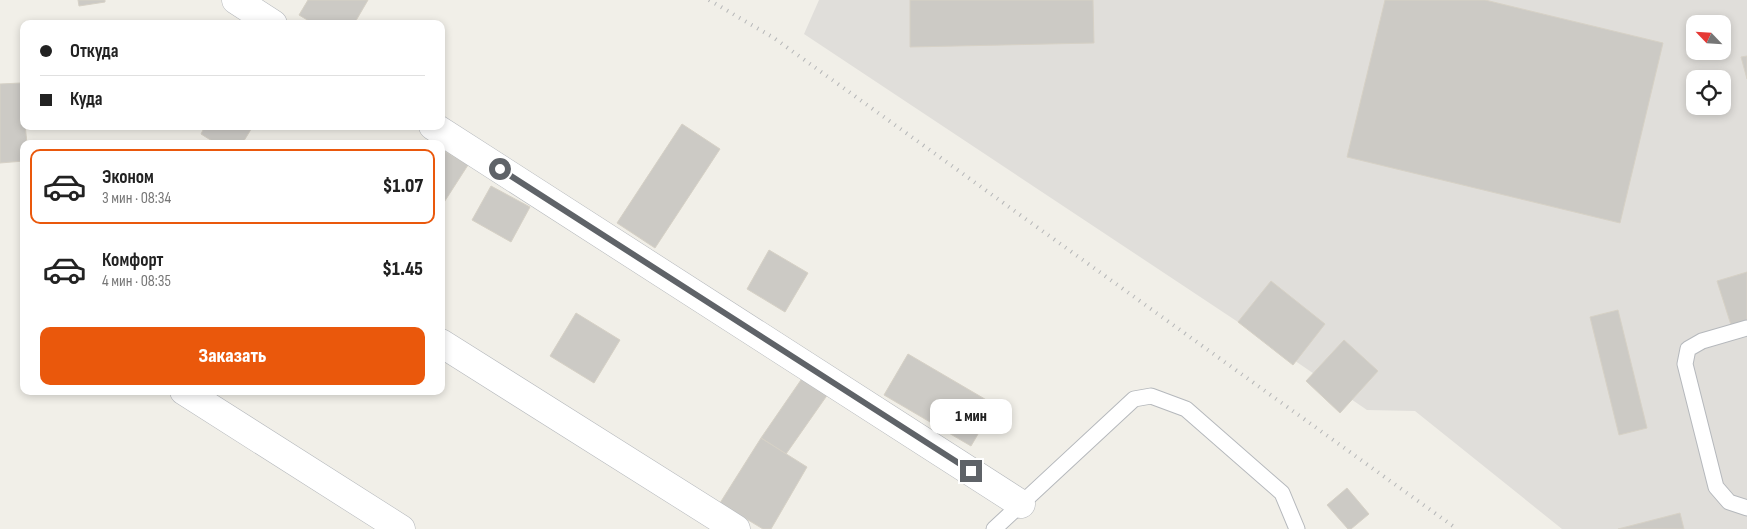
<!DOCTYPE html>
<html lang="ru">
<head>
<meta charset="utf-8">
<style>
	body { margin:0; font-family:"Sofia Sans Condensed",sans-serif; background:#f6f6f6; color:#222; height:100vh; display:flex; flex-direction:column; font-size:19px; white-space:nowrap }
	* { box-sizing:border-box; margin:0 }
	p { font-size:16px; color:#767676 }
	.icon { flex:none; width:28px; height:28px; fill:none; stroke:currentColor; stroke-width:2; stroke-linecap:round; stroke-linejoin:round }
	.map { position:relative; flex:1; overflow:hidden }
	.sheet { position:absolute; left:20px; top:140px; width:425px; height:255px; display:flex; flex-direction:column; background:#fff; border-radius:10px; box-shadow:0 2px 8px #0003 }
	.sheet>* { flex:none }
	.top-card { position:absolute; left:20px; top:20px; width:425px; height:110px; border-radius:10px; box-shadow:0 2px 8px #0003; display:grid; align-content:center; height:110px; padding:0 20px; background:#fff }
	.needle { width:32px; rotate:295deg }
	.fabs { position:absolute; left:1686px; top:15px; display:grid; gap:10px }
	.fabs a { display:grid; place-items:center; width:45px; height:45px; border-radius:10px; background:#fff; box-shadow:0 2px 8px #0003; font-size:25px }
	.end { position:absolute; width:22px; height:22px; margin:-11px; border:6px solid #5f6368; background:#fff; box-shadow:0 0 0 2px #fff }
	.from { border-radius:50% }
	.bubble { position:absolute; height:35px; border-radius:10px; background:#fff; box-shadow:0 2px 8px #0003; font-size:16px; font-weight:800; line-height:35px; text-align:center }
	.top-card b { display:flex; align-items:center; gap:18px; height:48px; font-size:19px }
	.top-card b+b { border-top:1px solid #e0e0e0 }
	.top-card i { width:12px; height:12px; background:#222 }
	ul { padding:9px 0 0; list-style:none }
	li { display:flex; align-items:center; gap:15px; height:75px; margin:0 10px 8px; padding:0 10px; border:2px solid transparent; border-radius:10px }
	li div { flex:1 }
	li b { display:block; font-size:19px }
	li em { font-style:normal; font-weight:800 }
	li.selected { border-color:#ea580c }
	li>.icon { width:45px; height:45px; stroke-width:1.5 }
	.cta { display:flex; gap:10px; margin-top:auto; padding:10px 20px }
	.cta a { flex:1; height:58px; border-radius:10px; background:#ea580c; color:#fff; font-size:20px; font-weight:800; line-height:58px; text-align:center }
	.map>svg:first-child { display:block }
</style>
</head>
<body>
<div class="map">
<svg width="1747" height="529" viewBox="0 0 1747 529">
	<rect width="100%" height="100%" fill="#f1efe8"/>
	<path fill="#e0deda" fill-rule="evenodd" d="M 819,0 L 1747,0 L 1747,529 L 1562,529 L 1415,411 L 1367,410 L 1238,322 L 804,34 ZM 1695,24 L 1722,24 L 1722,51 L 1695,51 ZM 1695,79 L 1722,79 L 1722,106 L 1695,106 Z"/>
	<g fill="#cccac5" stroke="#d6d1c6">
		<path d="M 78,0 L 105,0 L 105,2 L 79,6 Z"/>
		<path d="M 308,0 L 368,0 L 354,24 L 314,24 L 299,15 Z"/>
		<path d="M 910,0 L 1093,0 L 1094,43 L 910,47 Z"/>
		<path d="M 1385,0 L 1485,0 L 1663,43 L 1620,223 L 1347,157 Z"/>
		<path d="M 1747,56 L 1747,79 L 1741,57 Z"/>
		<path d="M 21,83 L 27,144 L 24,144 L 24,161 L 0,163 L 0,84 Z"/>
		<path d="M 682,124 L 720,149 L 655,248 L 617,223 Z"/>
		<path d="M 205,126 L 253,126 L 242,144 L 217,144 L 201,134 Z"/>
		<path d="M 441,149 L 468,165 L 441,207 Z"/>
		<path d="M 491,186 L 530,207 L 511,242 L 472,220 Z"/>
		<path d="M 769,250 L 808,273 L 785,312 L 747,289 Z"/>
		<path d="M 1747,272 L 1747,323 L 1732,328 L 1717,281 Z"/>
		<path d="M 1271,281 L 1325,324 L 1293,365 L 1238,322 Z"/>
		<path d="M 1618,310 L 1647,428 L 1619,435 L 1590,317 Z"/>
		<path d="M 576,313 L 620,340 L 594,383 L 550,356 Z"/>
		<path d="M 1344,340 L 1378,371 L 1340,413 L 1306,381 Z"/>
		<path d="M 908,354 L 995,405 L 971,446 L 884,395 Z"/>
		<path d="M 803,377 L 828,394 L 786,454 L 761,438 Z"/>
		<path d="M 761,438 L 807,467 L 771,529 L 763,529 L 720,503 Z"/>
		<path d="M 1347,488 L 1369,514 L 1351,529 L 1348,529 L 1327,505 Z"/>
		<path d="M 1680,513 L 1684,529 L 1618,529 Z"/>
	</g>
	<g fill="none" stroke-linecap="round" stroke-linejoin="round">
		<g stroke="#b5b8bc" stroke-width="17">
			<g id="service">
				<path d="M 1747,328 L 1702,341 L 1688,349 L 1685,364 L 1716,487 L 1729,502 L 1747,508"/>
				<path d="M 994,529 L 1134,399 L 1151,396 L 1186,409 L 1282,493 L 1297,529"/>
			</g>
		</g>
		<g stroke="#b5b8bc" stroke-width="29">
			<g id="minor">
				<path d="M 236,0 L 273,24"/>
				<path d="M 433,126 L 1021,504"/>
				<path d="M 441,343 L 736,529"/>
				<path d="M 184,391 L 401,529"/>
			</g>
		</g>
		<use href="#service" stroke="#fff" stroke-width="15"/>
		<use href="#minor" stroke="#fff" stroke-width="28"/>
		<path stroke="#b6b7b8" stroke-width="4" stroke-dasharray="1 6" stroke-linecap="butt" d="M 709,0 L 774,38 L 1457,529"/>
	</g>
	<g fill="none" stroke-linecap="round" stroke-linejoin="round">
		<path stroke="#5f6368" stroke-width="6" d="M 500,169 L 971,471"/>
	</g>
</svg>
<div class="fabs">
<a><svg class="needle" viewBox="-14 -14 28 28"><path d="M0-13l5 13h-10z" fill="#e53935"/><path d="M0 13l5-13h-10z" fill="#767676"/></svg></a>
<a><svg class="icon" aria-label="locate" viewBox="0 0 24 24"><circle cx="12" cy="12" r="6"/><path d="M12 2v4M12 18v4M2 12h4M18 12h4"/></svg></a>
</div>
<i class="end from" style="left:500px;top:169px"></i>
<i class="end" style="left:971px;top:471px"></i>
<div class="bubble" style="left:930px;top:399px;width:82px">1 мин</div>
<div class="top-card">
<b><i class="from"></i>Откуда</b>
<b><i></i>Куда</b>
</div>
<section class="sheet">
<ul>
<li class="selected"><svg class="icon" aria-label="car" viewBox="0 0 24 24"><path d="M5 17H2v-5l4-1 3-4h7l3 4 3 1v5h-3M9 17h6M6 11h13"/><circle cx="7" cy="17" r="2"/><circle cx="17" cy="17" r="2"/></svg><div><b>Эконом</b><p>3 мин · 08:34</p></div><em>$1.07</em></li>
<li><svg class="icon" aria-label="car" viewBox="0 0 24 24"><path d="M5 17H2v-5l4-1 3-4h7l3 4 3 1v5h-3M9 17h6M6 11h13"/><circle cx="7" cy="17" r="2"/><circle cx="17" cy="17" r="2"/></svg><div><b>Комфорт</b><p>4 мин · 08:35</p></div><em>$1.45</em></li>
</ul>
<div class="cta"><a>Заказать</a></div>
</section>
</div>
</body>
</html>
